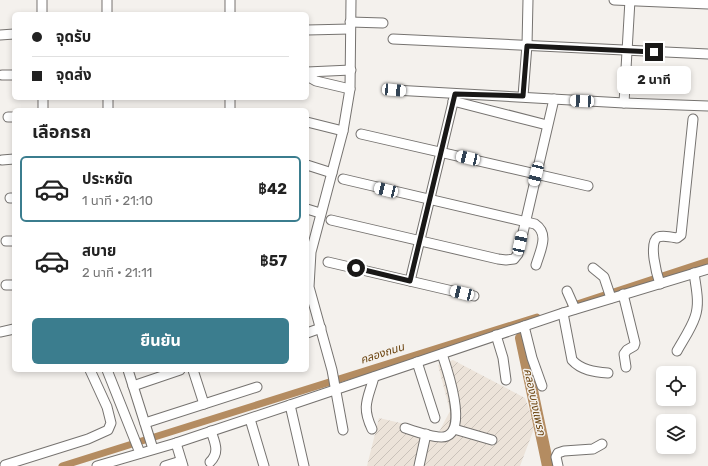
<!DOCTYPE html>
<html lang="th">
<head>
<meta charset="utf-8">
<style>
	body { margin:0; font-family:Rubik,"Noto Sans Thai",sans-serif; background:#f2f2f2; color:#222; height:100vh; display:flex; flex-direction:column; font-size:15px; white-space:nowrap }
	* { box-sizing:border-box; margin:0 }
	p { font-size:13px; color:#767676 }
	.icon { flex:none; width:22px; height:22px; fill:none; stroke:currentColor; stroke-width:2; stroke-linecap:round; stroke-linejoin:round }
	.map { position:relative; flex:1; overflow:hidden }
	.side { position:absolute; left:12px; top:108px; width:297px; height:264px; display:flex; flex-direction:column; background:#fff; border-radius:6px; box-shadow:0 2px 6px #0003 }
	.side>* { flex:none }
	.banner { position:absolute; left:12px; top:12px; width:297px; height:88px; border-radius:6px; box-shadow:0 2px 6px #0003; display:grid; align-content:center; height:88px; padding:0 20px; background:#fff }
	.tools { position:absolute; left:656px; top:366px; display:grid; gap:8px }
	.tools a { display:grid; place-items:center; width:40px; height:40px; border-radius:6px; background:#fff; box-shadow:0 2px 6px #0003; font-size:20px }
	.end { position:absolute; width:18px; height:18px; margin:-9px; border:5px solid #191817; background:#fff; box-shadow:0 0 0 2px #fff }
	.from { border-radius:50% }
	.bubble { position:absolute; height:28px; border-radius:6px; background:#fff; box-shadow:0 2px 6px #0003; font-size:13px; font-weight:700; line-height:28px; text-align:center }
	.car { position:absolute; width:12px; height:24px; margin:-12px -6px; border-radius:5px; box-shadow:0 0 3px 1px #0007; background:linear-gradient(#fff 24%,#345 0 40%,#fff 0 76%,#345 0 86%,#fff 0) }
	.banner b { display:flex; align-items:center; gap:14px; height:38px; font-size:15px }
	.banner b+b { border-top:1px solid #e0e0e0 }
	.banner i { width:10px; height:10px; background:#222 }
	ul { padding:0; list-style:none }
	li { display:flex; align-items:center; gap:12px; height:66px; margin:0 8px 6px; padding:0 12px; border:2px solid transparent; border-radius:6px }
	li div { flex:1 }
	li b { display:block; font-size:15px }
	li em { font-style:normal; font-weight:700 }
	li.selected { border-color:#3b7d8e }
	li>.icon { width:36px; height:36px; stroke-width:1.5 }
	h2 { padding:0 20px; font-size:18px; line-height:48px }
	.button { display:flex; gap:8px; margin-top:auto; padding:8px 20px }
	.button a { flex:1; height:46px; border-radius:6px; background:#3b7d8e; color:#fff; font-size:16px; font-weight:700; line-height:46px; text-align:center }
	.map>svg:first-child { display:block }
</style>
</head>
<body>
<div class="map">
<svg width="708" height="466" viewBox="0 0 708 466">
	<defs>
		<pattern id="industrial-furrows" width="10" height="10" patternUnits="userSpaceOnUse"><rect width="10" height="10" fill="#ece3d9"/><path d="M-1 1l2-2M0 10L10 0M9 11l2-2" fill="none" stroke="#cac2ba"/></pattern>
	</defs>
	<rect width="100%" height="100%" fill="#f4f1ed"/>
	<path fill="url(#industrial-furrows)" d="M 453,360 L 525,398 L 535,426 L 520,466 L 367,466 L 379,418 L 439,432 L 450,411 L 438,365 Z"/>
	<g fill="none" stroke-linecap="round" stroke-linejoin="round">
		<g stroke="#b48c61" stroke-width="7">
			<path d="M 571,306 L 708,261"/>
			<path d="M 62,466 L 537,317"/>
		</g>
		<path stroke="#b48c61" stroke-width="12" d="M 521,338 L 548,466"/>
		<g stroke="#767370" stroke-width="11">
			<g id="minor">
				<path d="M 42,0 L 42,14"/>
				<path d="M 614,0 L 708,4"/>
				<path d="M 107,14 L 107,0"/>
				<path d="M 230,14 L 230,0"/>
				<path d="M 350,22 L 383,23"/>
				<path d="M 307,30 L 350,29"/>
				<path d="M 0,35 L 14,34"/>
				<path d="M 393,39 L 708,54"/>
				<path d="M 307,72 L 351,70"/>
				<path d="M 2,75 L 14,75"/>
				<path d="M 307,76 L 316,81 L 350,89"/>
				<path d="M 394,90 L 624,103 L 708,106"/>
				<path d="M 523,96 L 527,45 L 528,0"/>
				<path d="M 43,98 L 43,110"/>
				<path d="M 108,98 L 108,110"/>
				<path d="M 230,98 L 230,110"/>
				<path d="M 453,101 L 547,125"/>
				<path d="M 624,103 L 630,0"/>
				<path d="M 8,117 L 14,117"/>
				<path d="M 307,122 L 343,131"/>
				<path d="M 361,134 L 588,186"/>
				<path d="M 2,160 L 14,159"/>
				<path d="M 307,165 L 332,173"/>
				<path d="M 343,179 L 535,224 C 550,234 540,251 536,265"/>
				<path d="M 10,198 L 14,198"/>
				<path d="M 307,209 L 320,213"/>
				<path d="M 331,220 L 498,259 L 506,260 L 514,259 L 518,254 L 554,99"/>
				<path d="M 6,241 L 14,241"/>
				<path d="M 328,262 L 474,296"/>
				<path d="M 593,268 L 604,277 L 611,298"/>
				<path d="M 410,281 L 455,94"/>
				<path d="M 660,284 C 657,275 648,243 658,237 C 663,235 672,237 677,238 L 681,235 L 693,119"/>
				<path d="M 6,285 L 14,285"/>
				<path d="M 567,291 L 575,309"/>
				<path d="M 623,294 L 635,343 L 634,346 L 627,350 L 624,354 L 626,367"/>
				<path d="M 563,313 L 572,360 C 581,370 594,372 608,373"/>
				<path d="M 524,326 L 532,358 L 542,386"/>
				<path d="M 0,332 L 14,329"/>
				<path d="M 307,333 L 321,328"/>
				<path d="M 496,335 L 503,358 L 506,380"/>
				<path d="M 677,351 C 683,340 691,329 695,317 C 700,303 696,288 694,273"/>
				<path d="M 417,362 L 435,418"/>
				<path d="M 107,370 L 140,453"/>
				<path d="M 128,370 L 153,449"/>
				<path d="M 193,370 L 204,404"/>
				<path d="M 133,386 L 180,370"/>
				<path d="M 290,405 L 304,466"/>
				<path d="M 250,419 L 264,466"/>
				<path d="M 145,423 L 257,387"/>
				<path d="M 405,428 C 414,431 439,440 447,436 C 467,427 447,369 442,354"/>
				<path d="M 372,429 C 361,406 368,399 374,377"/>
				<path d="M 454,429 L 492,440"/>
				<path d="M 343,430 L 332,370 L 309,287 L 311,252 L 343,131 L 350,89 L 351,0"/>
				<path d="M 176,443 L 183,466"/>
				<path d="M 210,462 C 220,452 215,443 211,431"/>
				<path d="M 5,465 L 88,439 L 108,430 L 111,423 L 107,407 L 90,370"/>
				<path d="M 97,466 L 176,443 L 290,405 L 563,313 L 708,269"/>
				<path d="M 165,466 L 181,461"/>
				<path d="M 419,466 L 426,434"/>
				<path d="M 558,466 L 556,457 L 558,453 L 564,451 L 593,449 L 602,444"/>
			</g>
		</g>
		<use href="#minor" stroke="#fff" stroke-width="9"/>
	</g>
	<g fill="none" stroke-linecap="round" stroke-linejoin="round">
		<path stroke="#191817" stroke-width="5" d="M 356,268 L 410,281 L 455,94 L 523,96 L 527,46 L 654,52"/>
	</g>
	<g text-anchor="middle" stroke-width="3" stroke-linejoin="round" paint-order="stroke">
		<g font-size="11" font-style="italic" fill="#6a420d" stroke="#f4f1ed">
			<text transform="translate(382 353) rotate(-18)" y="4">คลองถนน</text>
			<text transform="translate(535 402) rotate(78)" y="4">คลองบางแพรก</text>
		</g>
	</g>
</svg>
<div class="tools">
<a><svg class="icon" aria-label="locate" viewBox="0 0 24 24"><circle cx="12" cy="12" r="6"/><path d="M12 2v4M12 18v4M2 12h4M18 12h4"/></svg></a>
<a><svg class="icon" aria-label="layers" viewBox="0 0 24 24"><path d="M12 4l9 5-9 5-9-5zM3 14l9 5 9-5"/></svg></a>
</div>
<i class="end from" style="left:356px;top:268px"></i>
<i class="end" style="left:654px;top:52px"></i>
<div class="bubble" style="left:617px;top:66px;width:74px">2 นาที</div>
<i class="car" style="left:394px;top:90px;rotate:95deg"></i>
<i class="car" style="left:582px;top:101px;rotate:273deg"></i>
<i class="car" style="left:468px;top:158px;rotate:283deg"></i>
<i class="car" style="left:536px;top:174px;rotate:194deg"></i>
<i class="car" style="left:386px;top:190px;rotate:284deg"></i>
<i class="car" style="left:520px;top:243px;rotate:12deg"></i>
<i class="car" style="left:462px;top:293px;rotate:284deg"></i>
<div class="banner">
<b><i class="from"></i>จุดรับ</b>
<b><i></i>จุดส่ง</b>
</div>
<section class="side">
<h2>เลือกรถ</h2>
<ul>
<li class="selected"><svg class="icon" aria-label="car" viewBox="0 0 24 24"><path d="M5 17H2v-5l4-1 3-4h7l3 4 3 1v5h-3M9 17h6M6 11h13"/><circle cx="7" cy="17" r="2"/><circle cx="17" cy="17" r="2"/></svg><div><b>ประหยัด</b><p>1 นาที · 21:10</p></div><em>฿42</em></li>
<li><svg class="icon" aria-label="car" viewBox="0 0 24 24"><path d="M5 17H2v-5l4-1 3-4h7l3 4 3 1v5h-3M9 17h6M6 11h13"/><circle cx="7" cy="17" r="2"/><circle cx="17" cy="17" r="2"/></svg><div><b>สบาย</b><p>2 นาที · 21:11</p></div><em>฿57</em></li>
</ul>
<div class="button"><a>ยืนยัน</a></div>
</section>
</div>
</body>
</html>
